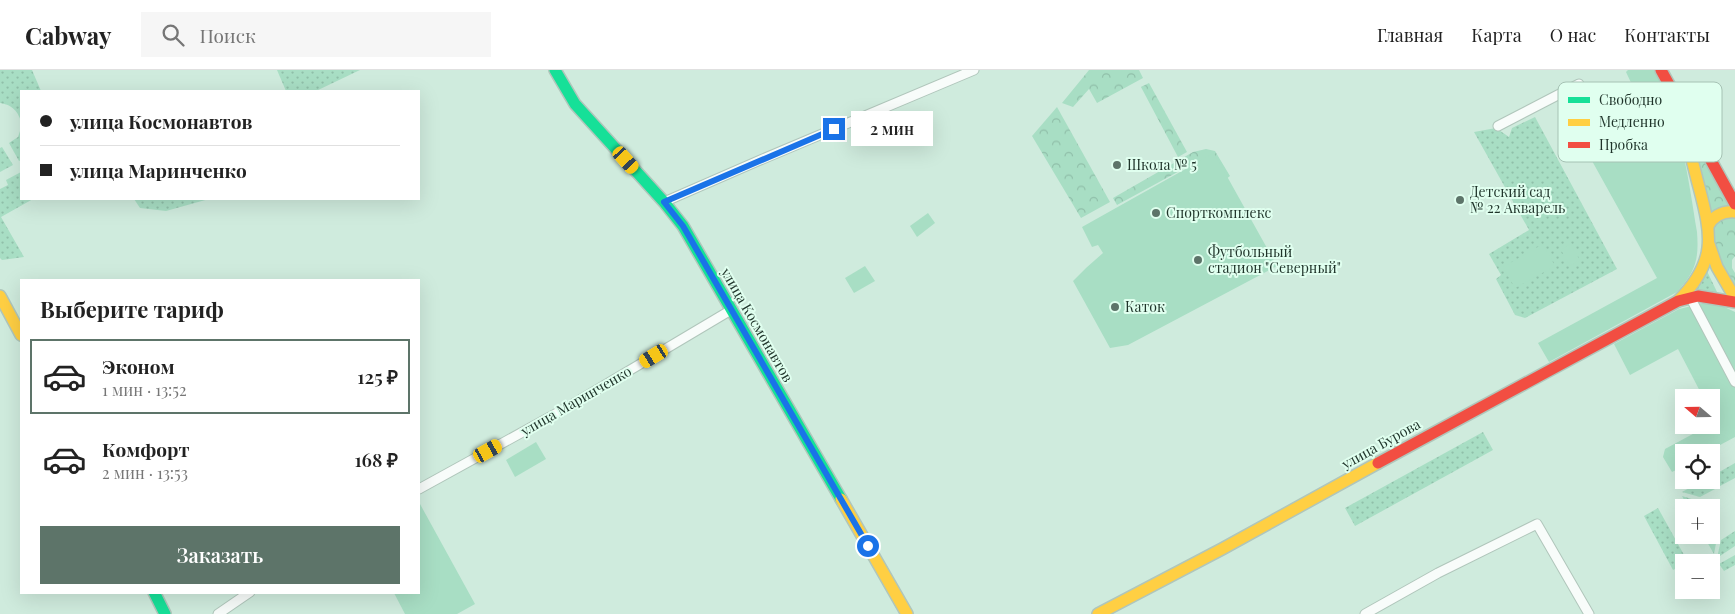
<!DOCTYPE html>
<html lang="ru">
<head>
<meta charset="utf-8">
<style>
	body { margin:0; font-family:"Playfair Display",serif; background:#f6f6f6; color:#222; height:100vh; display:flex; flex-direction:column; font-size:19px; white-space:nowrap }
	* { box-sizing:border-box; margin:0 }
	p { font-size:16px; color:#767676 }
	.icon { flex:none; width:28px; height:28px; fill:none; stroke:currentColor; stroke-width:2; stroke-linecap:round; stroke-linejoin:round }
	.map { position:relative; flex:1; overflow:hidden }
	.panel { position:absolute; left:20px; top:209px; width:400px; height:315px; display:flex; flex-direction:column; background:#fff; border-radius:0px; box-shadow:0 5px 20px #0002 }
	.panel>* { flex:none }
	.hud { position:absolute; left:20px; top:20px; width:400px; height:110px; border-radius:0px; box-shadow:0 5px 20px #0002; display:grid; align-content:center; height:110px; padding:0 20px; background:#fff }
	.needle { width:32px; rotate:290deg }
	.tools { position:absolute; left:1675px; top:319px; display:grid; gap:10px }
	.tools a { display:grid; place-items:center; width:45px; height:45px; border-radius:0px; background:#fff; box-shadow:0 5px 20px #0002; font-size:25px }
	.end { position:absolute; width:22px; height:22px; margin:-11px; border:6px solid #1a73e8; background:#fff; box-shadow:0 0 0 2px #fff }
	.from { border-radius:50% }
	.bubble { position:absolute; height:35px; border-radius:0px; background:#fff; box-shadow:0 5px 20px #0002; font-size:16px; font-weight:600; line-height:35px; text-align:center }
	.car { position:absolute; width:15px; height:30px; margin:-15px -8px; border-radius:6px; box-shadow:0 0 4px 1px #0007; background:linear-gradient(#f5c518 24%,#345 0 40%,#f5c518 0 76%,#345 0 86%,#f5c518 0) }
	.hud b { display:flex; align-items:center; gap:18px; height:48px; font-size:19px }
	.hud b+b { border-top:1px solid #e0e0e0 }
	.hud i { width:12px; height:12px; background:#222 }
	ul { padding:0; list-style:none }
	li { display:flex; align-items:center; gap:15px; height:75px; margin:0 10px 8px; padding:0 10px; border:2px solid transparent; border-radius:0px }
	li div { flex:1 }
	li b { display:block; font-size:19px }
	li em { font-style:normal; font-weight:600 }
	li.current { border-color:#5d7469 }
	li>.icon { width:45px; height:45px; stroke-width:1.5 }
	h2 { padding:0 20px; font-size:22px; line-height:60px }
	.action { display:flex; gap:10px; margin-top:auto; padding:10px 20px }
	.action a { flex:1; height:58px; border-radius:0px; background:#5d7469; color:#fff; font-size:20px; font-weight:600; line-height:58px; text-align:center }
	header { display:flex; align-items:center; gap:30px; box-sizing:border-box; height:70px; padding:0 25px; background:#fff; border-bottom:1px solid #e0e0e0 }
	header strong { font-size:24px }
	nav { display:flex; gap:28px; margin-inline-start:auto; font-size:18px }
	.search { width:350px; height:45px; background:#f6f6f6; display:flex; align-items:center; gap:12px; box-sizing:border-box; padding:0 18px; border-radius:0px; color:#767676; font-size:19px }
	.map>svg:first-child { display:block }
</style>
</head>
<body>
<header>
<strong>Cabway</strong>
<div class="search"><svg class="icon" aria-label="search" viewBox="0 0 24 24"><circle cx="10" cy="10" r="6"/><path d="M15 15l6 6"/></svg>Поиск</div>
<nav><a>Главная</a><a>Карта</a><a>О нас</a><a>Контакты</a></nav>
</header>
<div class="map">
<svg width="1735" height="544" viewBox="0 0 1735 544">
	<defs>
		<pattern id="grass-dots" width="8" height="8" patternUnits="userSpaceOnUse" patternTransform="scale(1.25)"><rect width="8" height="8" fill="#a8dec4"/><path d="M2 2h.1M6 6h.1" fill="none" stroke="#90bfa9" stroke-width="1.8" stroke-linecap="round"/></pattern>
		<pattern id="forest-crowns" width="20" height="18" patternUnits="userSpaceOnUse" patternTransform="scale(1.25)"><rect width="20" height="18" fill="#a8dec4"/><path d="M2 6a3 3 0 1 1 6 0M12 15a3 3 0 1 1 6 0" fill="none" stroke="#90bfa9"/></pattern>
	</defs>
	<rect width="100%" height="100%" fill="#cfebdd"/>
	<g fill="url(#grass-dots)">
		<path d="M 0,0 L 32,0 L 41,21 L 21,21 L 21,51 C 17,40 12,35 0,33 Z"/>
		<path d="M 277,0 L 360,0 L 316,21 L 286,21 Z"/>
		<path d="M 1535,47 L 1617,199 L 1525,248 L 1515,245 L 1496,209 L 1501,205 L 1489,184 L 1529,160 L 1474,62 L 1496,58 L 1509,67 L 1512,58 Z"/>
		<path d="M 21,58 L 21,90 L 19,91 L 9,73 L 18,67 Z"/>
		<path d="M 2,77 L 13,95 L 0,102 L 0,78 Z"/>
		<path d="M 21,102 L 21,129 L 33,129 L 1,147 L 24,187 L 2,190 L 0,188 L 0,119 L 8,115 L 6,110 Z"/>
		<path d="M 134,129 L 209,129 L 166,141 L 140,138 Z"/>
		<path d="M 1706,199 L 1718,224 L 1694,222 Z"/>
		<path d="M 1483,362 L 1493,380 L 1355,456 L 1345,438 Z"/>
		<path d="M 1735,393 L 1735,408 L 1720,416 L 1714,405 Z"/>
		<path d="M 1704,410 L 1710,410 L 1715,419 L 1700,427 L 1682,422 Z"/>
		<path d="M 1682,426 L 1698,431 L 1701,437 L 1688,437 Z"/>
		<path d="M 1658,438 L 1688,492 L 1684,492 L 1684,495 L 1673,500 L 1644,446 Z"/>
		<path d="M 1711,457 L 1717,468 L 1714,484 L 1703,465 L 1711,465 Z"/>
		<path d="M 1735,461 L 1735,476 L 1717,488 L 1721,470 Z"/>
		<path d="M 1735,485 L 1735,495 L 1724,501 L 1719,494 Z"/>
	</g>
	<g fill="url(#forest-crowns)">
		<path d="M 1089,0 L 1139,0 L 1143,8 L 1097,33 L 1089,19 L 1073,37 L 1062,33 Z"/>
		<path d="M 1149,13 L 1187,82 L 1178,87 L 1141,17 Z"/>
		<path d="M 1057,37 L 1110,132 L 1081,148 L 1032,66 Z"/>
		<path d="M 1688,59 L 1733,137 L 1710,144 Z"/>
		<path d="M 1206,79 L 1215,81 L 1230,106 L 1216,117 L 1193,101 L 1185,98 L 1117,135 L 1113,128 L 1193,82 Z"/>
		<path d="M 1729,147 L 1735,149 L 1735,186 L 1732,190 L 1732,198 L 1735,203 L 1735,220 C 1725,203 1694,153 1729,147 Z"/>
	</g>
	<g fill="#a8dec4">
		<path d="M 1628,0 L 1654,0 C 1681,49 1688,107 1697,162 C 1699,189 1696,201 1677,222 L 1549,292 L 1538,273 L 1657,208 L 1571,53 L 1634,19 L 1626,2 Z"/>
		<path d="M 1214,83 L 1277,196 L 1128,275 L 1110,278 L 1073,211 L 1086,198 L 1103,183 L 1098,175 L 1092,177 L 1082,157 Z"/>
		<path d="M 928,143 L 935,153 L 917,167 L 910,156 Z"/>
		<path d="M 1543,174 L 1555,196 L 1515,218 L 1503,197 Z"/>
		<path d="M 1570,174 L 1580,190 L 1570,196 L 1561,180 Z"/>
		<path d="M 865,196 L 875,211 L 854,223 L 845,208 Z"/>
		<path d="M 1700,234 L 1718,234 L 1735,242 L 1735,367 L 1707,382 L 1684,382 L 1684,396 L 1672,402 L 1663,387 L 1665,379 L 1715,352 L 1711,343 L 1711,328 L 1703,327 L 1678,279 L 1630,305 L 1614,274 L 1679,239 Z"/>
		<path d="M 536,372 L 546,389 L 515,407 L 506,390 Z"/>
		<path d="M 420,434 L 475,534 L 457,544 L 405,544 L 394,523 L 419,522 L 419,435 Z"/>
	</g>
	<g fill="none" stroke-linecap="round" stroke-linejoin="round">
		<g stroke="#b0c6bb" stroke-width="11">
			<g id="street">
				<path d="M 1498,56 L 1579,14"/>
				<path d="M 664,132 L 758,91 L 974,0"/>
				<path d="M 1690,227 L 1735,312"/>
				<path d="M 419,419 L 568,337 L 731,240"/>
				<path d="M 218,544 L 250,522"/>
				<path d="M 1365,544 L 1438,503 L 1537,454 L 1589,544"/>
			</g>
		</g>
		<g stroke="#b0c6bb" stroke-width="14">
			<g id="fast">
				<path d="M 555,0 L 575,34 L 664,132 L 683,156 L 841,429"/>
				<path d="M 154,522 L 165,544"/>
			</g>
		</g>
		<g stroke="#b0c6bb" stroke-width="14">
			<g id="slow">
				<path d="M 1708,156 C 1714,145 1723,141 1735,142"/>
				<path d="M 1709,174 L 1717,197 L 1735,228"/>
				<path d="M 0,226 L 21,265"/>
				<path d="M 1678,231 C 1717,192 1712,166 1699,117 C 1692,91 1686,64 1679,38"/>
				<path d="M 841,429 L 907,544"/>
				<path d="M 1098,544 L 1222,479 L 1378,393"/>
			</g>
		</g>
		<g stroke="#b0c6bb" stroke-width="14">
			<g id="jam">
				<path d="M 1661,0 L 1735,134"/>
				<path d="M 1378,393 L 1678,231 L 1698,226 L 1735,232"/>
			</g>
		</g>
		<use href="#street" stroke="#f8fcfa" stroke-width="9"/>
		<use href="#fast" stroke="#16e098" stroke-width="11"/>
		<use href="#slow" stroke="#ffcf43" stroke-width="11"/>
		<use href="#jam" stroke="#f24e42" stroke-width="11"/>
	</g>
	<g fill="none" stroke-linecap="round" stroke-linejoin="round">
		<path stroke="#1a73e8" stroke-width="6" d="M 834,59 L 664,132 L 683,156 L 868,476"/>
	</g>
	<g fill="#5d7469" stroke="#e0ffef" stroke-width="2">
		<circle cx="1117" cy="95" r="5"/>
		<circle cx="1460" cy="130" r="5"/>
		<circle cx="1156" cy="143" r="5"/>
		<circle cx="1198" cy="190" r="5"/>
		<circle cx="1115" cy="237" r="5"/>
	</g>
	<g text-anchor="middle" stroke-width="4" stroke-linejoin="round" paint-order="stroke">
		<g font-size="14" fill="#1f342a" stroke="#e0ffef" text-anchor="start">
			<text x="1127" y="100">Школа № 5</text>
			<text x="1470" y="127">Детский сад<tspan x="1470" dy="16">№ 22 Акварель</tspan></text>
			<text x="1166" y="148">Спорткомплекс</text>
			<text x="1208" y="187">Футбольный<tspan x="1208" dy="16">стадион "Северный"</tspan></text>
			<text x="1125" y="242">Каток</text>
		</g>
		<g font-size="14" fill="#1f342a" stroke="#e0ffef">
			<text transform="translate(757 255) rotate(60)" y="5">улица Космонавтов</text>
			<text transform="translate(576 331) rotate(-30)" y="5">улица Маринченко</text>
			<text transform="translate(1381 374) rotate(-29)" y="5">улица Бурова</text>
		</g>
	</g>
	<rect x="1558" y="12" width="164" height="80" rx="8" fill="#e0ffef" stroke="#a6c2b4" stroke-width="1"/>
	<rect x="1568" y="27" width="22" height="6" fill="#16e098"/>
	<rect x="1568" y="49" width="22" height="7" fill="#ffcf43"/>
	<rect x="1568" y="72" width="22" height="6" fill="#f24e42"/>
	<g font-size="14" fill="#1f342a">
		<text x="1599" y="35">Свободно</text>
		<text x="1599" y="57">Медленно</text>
		<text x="1599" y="80">Пробка</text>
	</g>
</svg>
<div class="tools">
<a><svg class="needle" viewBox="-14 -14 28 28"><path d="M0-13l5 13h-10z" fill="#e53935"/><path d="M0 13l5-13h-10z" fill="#767676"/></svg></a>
<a><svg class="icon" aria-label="locate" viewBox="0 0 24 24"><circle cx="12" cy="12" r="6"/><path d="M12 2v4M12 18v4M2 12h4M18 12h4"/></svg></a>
<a>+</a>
<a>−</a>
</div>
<i class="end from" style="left:868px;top:476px"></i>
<i class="end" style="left:834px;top:59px"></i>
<div class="bubble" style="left:851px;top:41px;width:82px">2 мин</div>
<i class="car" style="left:626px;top:90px;rotate:138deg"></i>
<i class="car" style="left:654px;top:286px;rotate:239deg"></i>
<i class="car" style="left:488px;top:381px;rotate:61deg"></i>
<div class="hud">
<b><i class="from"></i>улица Космонавтов</b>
<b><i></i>улица Маринченко</b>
</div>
<section class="panel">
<h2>Выберите тариф</h2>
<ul>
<li class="current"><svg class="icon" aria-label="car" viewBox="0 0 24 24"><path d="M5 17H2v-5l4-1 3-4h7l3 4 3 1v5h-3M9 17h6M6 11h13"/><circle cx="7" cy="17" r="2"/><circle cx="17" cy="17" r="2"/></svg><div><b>Эконом</b><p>1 мин · 13:52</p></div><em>125 ₽</em></li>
<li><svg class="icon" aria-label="car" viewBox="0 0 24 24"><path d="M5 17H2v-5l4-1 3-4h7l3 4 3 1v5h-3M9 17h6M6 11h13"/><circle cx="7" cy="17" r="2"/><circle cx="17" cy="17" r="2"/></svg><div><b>Комфорт</b><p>2 мин · 13:53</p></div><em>168 ₽</em></li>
</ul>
<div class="action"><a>Заказать</a></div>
</section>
</div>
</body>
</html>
